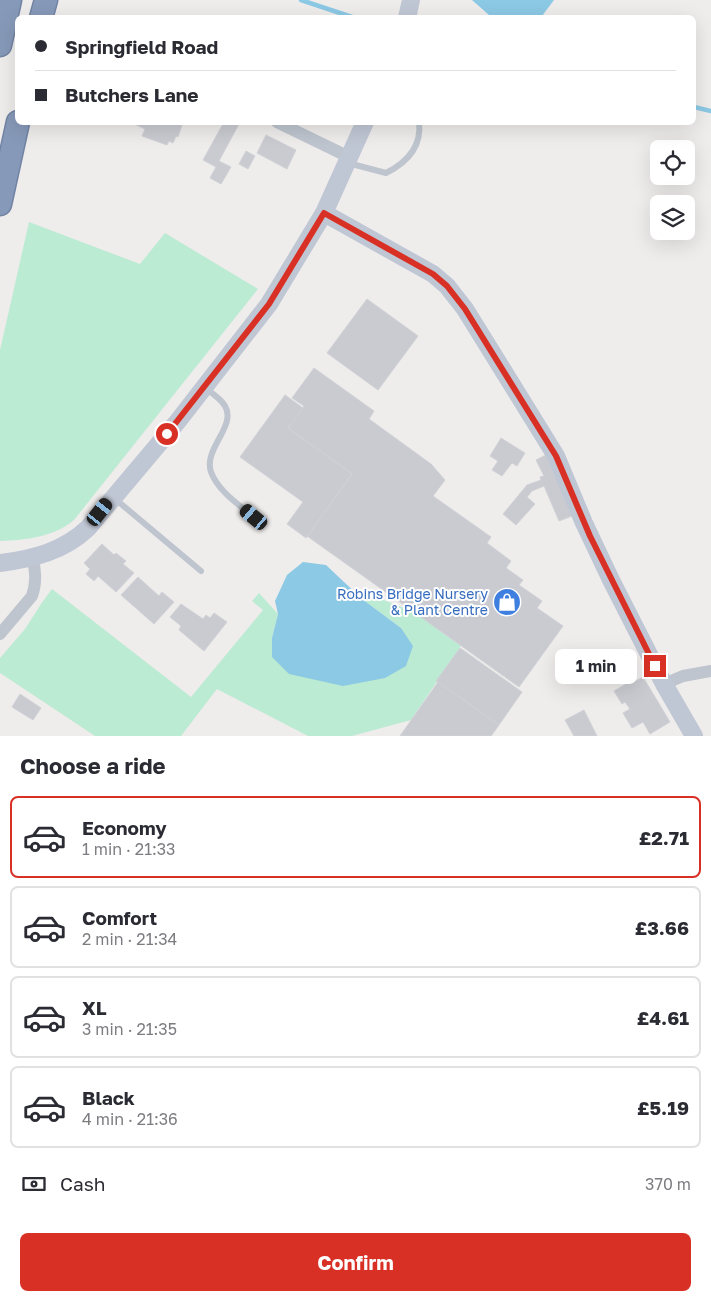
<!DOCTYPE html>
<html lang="en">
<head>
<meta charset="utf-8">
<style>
	body { margin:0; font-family:"Golos Text",sans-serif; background:#f7f7f7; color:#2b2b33; height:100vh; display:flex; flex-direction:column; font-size:19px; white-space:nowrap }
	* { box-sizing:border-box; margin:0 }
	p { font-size:16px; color:#7c7c81 }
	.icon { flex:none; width:28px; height:28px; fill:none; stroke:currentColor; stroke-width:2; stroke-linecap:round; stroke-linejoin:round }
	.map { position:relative; height:736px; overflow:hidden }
	.details { display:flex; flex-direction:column; background:#fff; flex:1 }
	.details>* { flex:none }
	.banner { position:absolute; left:15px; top:15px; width:681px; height:110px; border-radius:8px; box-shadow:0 5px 20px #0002; display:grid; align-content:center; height:110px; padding:0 20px; background:#fff }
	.fabs { position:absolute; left:650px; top:140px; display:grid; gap:10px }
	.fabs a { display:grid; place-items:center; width:45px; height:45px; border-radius:8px; background:#fff; box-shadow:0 5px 20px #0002; font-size:25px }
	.end { position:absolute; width:22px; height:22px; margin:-11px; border:6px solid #d93025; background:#fff; box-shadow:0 0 0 2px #fff }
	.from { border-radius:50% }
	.bubble { position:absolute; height:35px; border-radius:8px; background:#fff; box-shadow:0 5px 20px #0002; font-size:16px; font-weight:700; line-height:35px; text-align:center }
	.car { position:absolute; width:15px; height:30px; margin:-15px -8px; border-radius:6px; box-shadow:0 0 4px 1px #0007; background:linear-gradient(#222 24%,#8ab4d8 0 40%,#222 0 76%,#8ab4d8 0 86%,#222 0) }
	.banner b { display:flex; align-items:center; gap:18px; height:48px; font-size:19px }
	.banner b+b { border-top:1px solid #e1e1e2 }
	.banner i { width:12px; height:12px; background:#2b2b33 }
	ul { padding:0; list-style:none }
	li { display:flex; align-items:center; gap:15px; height:82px; margin:0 10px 8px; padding:0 10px; border:2px solid #e1e1e2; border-radius:8px }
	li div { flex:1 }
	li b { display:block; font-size:19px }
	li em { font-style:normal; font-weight:700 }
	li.current { border-color:#d93025 }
	li>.icon { width:45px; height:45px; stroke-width:1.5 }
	h2 { padding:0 20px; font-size:22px; line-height:60px }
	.pay { display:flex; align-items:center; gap:12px; height:55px; padding:0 20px; font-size:19px }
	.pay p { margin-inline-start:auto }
	.primary-button { display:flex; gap:10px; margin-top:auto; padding:10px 20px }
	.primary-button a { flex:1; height:58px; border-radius:8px; background:#d93025; color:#fff; font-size:20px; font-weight:700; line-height:58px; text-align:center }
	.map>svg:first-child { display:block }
</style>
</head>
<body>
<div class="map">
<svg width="711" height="736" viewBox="0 0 711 736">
	<rect width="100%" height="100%" fill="#efecec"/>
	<g fill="#bcebd3">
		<path d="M 29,222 L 140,264 L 165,233 L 258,289 L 74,520 C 54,537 26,540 0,541 L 0,350 Z"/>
		<path d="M 52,589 L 191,697 L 263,610 L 252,601 L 259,593 L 278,614 L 272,638 L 401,628 L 362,599 L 366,593 L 414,612 L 461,646 L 411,720 L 352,736 L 308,736 L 217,689 L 181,736 L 95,736 L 0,673 L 0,658 L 25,629 L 41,604 Z"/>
	</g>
	<g fill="#8cc9e5">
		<path d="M 472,0 L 554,0 L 542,16 L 509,18 L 489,15 Z"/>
		<path d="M 303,562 L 326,565 L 362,599 L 401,628 L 413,646 L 406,666 L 385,678 L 343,686 L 289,674 L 272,657 L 272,638 L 278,614 L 275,601 L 287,575 Z"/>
	</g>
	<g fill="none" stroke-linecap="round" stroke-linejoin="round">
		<g stroke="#8cc9e5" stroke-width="4.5">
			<path d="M 301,0 L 355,18"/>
			<path d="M 694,107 L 711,111"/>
		</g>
	</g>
	<g fill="#cacbd1" stroke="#d0d2d7">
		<path d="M 130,122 L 180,122 L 180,125 L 182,125 L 178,137 L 176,136 L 173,143 L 169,141 L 167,145 L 142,136 L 145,129 Z"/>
		<path d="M 224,122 L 240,122 L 219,161 L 231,167 L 221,184 L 210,178 L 216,167 L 203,160 Z"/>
		<path d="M 266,135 L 296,150 L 287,169 L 257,153 Z"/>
		<path d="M 246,151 L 255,156 L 248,169 L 239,164 Z"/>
		<path d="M 367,299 L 418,336 L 378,390 L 327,353 Z"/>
		<path d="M 314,368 L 374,411 L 369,419 L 431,464 L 445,480 L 433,496 L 491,537 L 487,543 L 511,561 L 506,568 L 523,580 L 519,585 L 542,601 L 537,608 L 563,626 L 519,687 L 307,536 L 352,474 L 288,428 L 304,406 L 292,398 Z"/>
		<path d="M 285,395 L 303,408 L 288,428 L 352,474 L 306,538 L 287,524 L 303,502 L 240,457 Z"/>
		<path d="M 501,438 L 525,453 L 517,466 L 512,463 L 502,476 L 492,470 L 498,461 L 490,456 Z"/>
		<path d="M 548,454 L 572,516 L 559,521 L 544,486 L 532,491 L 527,497 L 535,504 L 516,525 L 503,514 L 527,485 L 541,480 L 540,477 L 544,476 L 536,460 Z"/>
		<path d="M 102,544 L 114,555 L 116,553 L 126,561 L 123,564 L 134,573 L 116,592 L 98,576 L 94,581 L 86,574 L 90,569 L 84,563 Z"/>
		<path d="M 138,577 L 159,596 L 162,592 L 174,602 L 154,624 L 121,595 Z"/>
		<path d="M 181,604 L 203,619 L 206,615 L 210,618 L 214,613 L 227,622 L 204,651 L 179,630 L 181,626 L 170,617 Z"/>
		<path d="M 460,648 L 522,692 L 499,725 L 436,681 Z"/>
		<path d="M 643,677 L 670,722 L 650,734 L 643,722 L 632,728 L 623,713 L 630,709 L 625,702 L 622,704 L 614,691 L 633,680 L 634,682 Z"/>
		<path d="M 438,682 L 499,725 L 491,736 L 400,736 Z"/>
		<path d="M 20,694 L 41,708 L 33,720 L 12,707 Z"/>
		<path d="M 584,710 L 597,736 L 574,736 L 565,720 Z"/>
	</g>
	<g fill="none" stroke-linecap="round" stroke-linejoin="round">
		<g stroke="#7284a4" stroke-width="25">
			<g id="highway">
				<path d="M 41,18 L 46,0"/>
				<path d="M 0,45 L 10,0"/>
				<path d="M 0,204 L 18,122"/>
			</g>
		</g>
		<g stroke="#bec5ce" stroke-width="6">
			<path d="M 348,163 L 386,173 C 406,163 422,147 419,122"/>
			<path d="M 205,388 C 212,393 221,399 225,406 C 237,426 203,449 211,472 C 218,491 239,505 254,517"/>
			<path d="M 114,498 L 201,571"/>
		</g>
		<g stroke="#bec5ce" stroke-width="12">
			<path d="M 277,122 L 349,157"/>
			<path d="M 0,634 L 32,596 C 37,582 35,571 33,557"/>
			<path d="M 664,684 L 683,676 L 711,671"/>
		</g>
		<g stroke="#c0c7d4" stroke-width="18">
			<path d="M 407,18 L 411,0"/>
			<path d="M 324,213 L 433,274 L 447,286 L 465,309 L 556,456 L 584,523 L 611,580 L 664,684 L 694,736"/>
			<path d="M 0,563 C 33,559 64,551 88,528 L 178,421 L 269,304 L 324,213 L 365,122"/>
		</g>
		<use href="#highway" stroke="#8699b8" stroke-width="22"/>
	</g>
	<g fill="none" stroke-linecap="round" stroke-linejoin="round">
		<path stroke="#d93025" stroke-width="6" d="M 167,434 L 269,304 L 324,213 L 433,274 L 447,286 L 465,309 L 556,456 L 590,536 L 655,666"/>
	</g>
	<defs>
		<g id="shop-disc" transform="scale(1.4375)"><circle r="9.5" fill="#3f7fe0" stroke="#fff"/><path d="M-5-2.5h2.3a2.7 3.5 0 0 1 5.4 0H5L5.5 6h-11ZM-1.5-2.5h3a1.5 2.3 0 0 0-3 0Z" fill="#fff"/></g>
	</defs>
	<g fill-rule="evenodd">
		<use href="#shop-disc" x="507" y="602"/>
	</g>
	<g text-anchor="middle" stroke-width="4" stroke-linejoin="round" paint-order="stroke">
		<g font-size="14" fill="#366cbe" stroke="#fff" text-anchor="end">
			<text x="488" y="599">Robins Bridge Nursery<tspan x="488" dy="16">&amp; Plant Centre</tspan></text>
		</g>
	</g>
</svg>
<div class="fabs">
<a><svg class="icon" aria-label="locate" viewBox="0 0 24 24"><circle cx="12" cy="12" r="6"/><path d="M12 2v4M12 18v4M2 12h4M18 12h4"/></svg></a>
<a><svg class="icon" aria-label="layers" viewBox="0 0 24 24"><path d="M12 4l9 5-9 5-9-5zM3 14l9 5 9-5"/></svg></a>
</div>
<i class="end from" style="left:167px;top:434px"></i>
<i class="end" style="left:655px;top:666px"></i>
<div class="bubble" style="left:555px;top:649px;width:82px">1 min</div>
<i class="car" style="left:100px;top:512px;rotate:38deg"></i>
<i class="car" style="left:254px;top:517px;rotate:310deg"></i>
<div class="banner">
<b><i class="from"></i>Springfield Road</b>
<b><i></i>Butchers Lane</b>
</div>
</div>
<section class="details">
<h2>Choose a ride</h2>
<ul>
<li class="current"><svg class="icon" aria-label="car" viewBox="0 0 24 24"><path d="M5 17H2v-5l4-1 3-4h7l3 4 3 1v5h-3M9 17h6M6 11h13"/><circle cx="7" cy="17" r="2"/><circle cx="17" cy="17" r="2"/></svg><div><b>Economy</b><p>1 min · 21:33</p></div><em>£2.71</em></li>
<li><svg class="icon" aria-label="car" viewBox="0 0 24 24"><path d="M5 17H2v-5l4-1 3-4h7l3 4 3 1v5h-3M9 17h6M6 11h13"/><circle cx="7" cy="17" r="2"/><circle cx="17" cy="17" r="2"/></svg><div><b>Comfort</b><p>2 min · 21:34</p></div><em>£3.66</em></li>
<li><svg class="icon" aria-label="car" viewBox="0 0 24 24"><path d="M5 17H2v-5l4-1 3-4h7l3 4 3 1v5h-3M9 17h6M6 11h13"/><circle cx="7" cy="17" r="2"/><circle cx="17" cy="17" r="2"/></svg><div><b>XL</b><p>3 min · 21:35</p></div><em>£4.61</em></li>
<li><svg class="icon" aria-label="car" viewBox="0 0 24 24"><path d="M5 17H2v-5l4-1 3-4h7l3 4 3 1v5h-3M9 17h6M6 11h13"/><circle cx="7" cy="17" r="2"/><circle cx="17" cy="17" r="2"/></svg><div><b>Black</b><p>4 min · 21:36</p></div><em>£5.19</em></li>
</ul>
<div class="pay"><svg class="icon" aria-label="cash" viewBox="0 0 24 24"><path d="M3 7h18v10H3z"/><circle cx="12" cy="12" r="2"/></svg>Cash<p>370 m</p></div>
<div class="primary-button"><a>Confirm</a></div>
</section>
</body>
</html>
